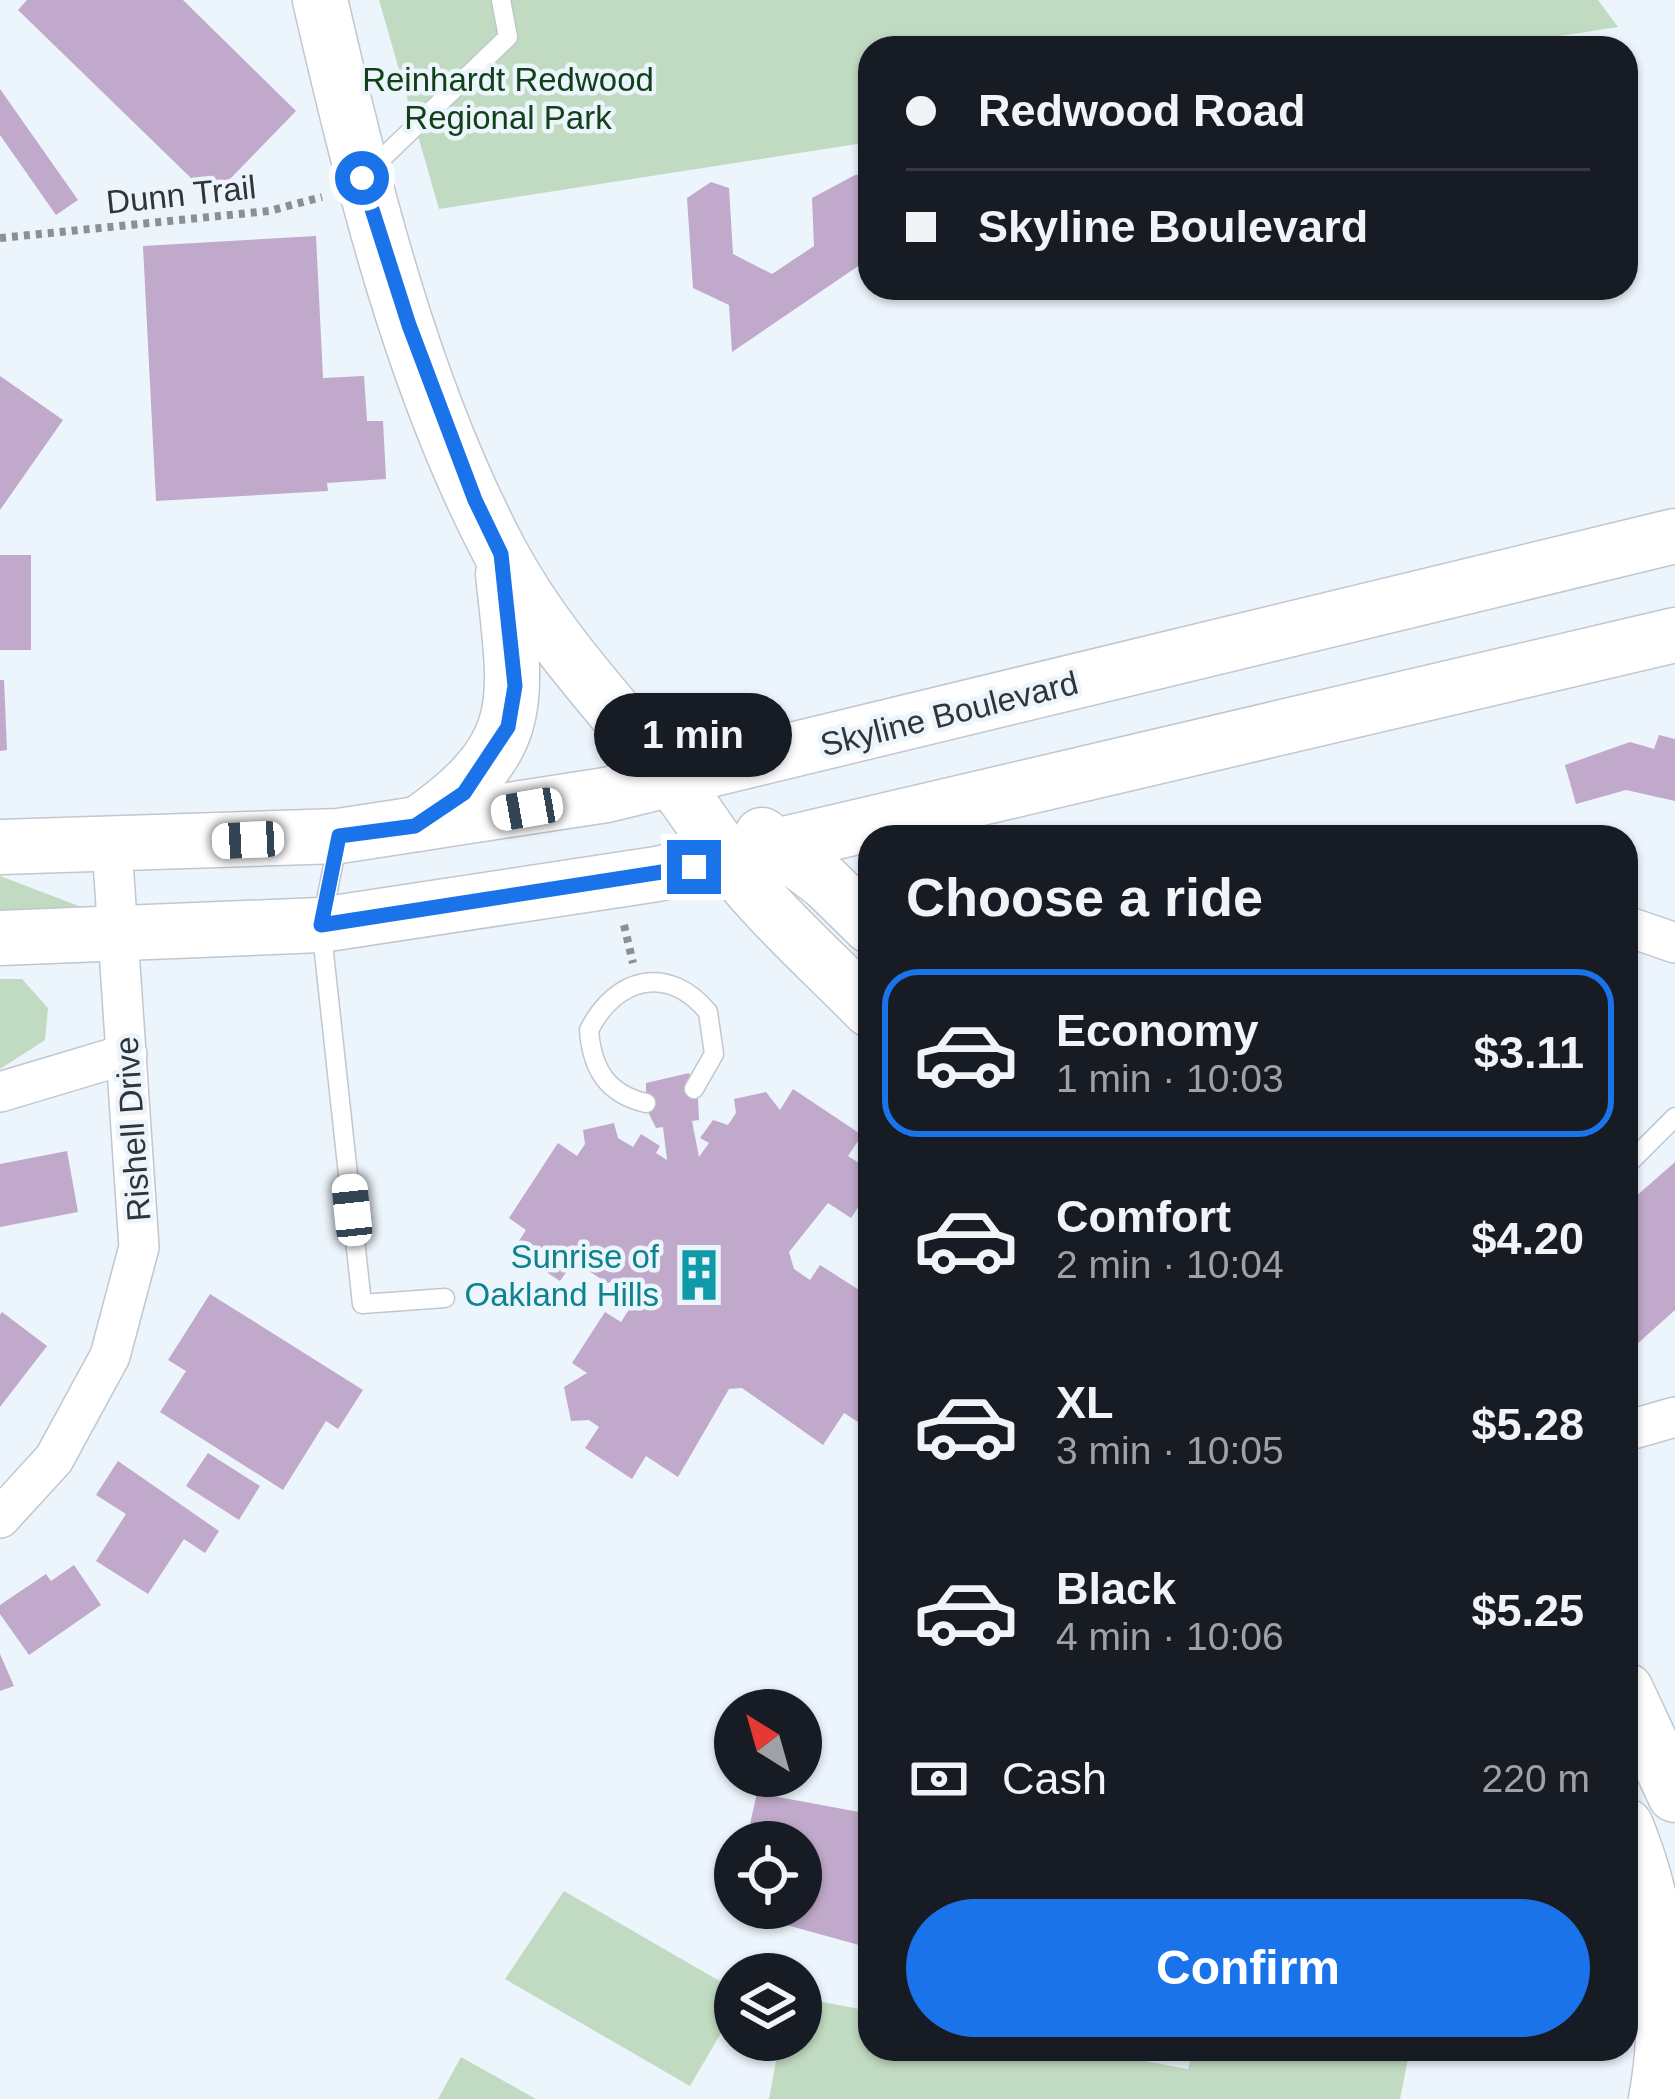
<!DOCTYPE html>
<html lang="en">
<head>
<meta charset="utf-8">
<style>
	body { margin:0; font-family:Helvetica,sans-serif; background:#242831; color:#f1f3f6; height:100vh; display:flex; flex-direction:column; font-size:45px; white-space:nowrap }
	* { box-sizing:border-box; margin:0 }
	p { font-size:39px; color:#9ea1a6 }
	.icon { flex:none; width:66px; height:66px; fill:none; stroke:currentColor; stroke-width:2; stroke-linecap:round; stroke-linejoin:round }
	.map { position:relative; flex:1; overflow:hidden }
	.details { position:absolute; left:858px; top:825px; width:780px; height:1236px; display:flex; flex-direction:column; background:#171b24; border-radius:36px; box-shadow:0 3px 9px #0004 }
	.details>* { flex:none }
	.banner { position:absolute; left:858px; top:36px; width:780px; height:264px; border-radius:36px; box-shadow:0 3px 9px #0004; display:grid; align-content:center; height:264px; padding:0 48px; background:#171b24 }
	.needle { width:78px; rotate:323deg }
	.controls { position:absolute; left:714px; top:1689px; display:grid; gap:24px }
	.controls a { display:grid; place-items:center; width:108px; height:108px; border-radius:50%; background:#171b24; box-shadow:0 3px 9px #0004; font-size:60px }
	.end { position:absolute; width:54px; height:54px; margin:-27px; border:15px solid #1a73e8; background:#fff; box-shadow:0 0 0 6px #fff }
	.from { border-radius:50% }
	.bubble { position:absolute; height:84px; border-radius:42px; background:#171b24; box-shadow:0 3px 9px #0004; font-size:39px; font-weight:700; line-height:84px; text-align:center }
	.car { position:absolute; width:36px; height:72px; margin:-36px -18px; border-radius:15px; box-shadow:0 0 9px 3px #0007; background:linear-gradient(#fff 24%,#345 0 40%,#fff 0 76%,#345 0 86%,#fff 0) }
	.banner b { display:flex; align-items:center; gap:42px; height:114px; font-size:45px }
	.banner b+b { border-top:3px solid #363941 }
	.banner i { width:30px; height:30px; background:#f1f3f6 }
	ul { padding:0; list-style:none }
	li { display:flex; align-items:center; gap:36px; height:168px; margin:0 24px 18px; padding:0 24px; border:6px solid transparent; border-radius:36px }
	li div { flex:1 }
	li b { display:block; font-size:45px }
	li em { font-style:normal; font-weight:700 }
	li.current { border-color:#1a73e8 }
	li>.icon { width:108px; height:108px; stroke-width:1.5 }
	h2 { padding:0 48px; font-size:54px; line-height:144px }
	.pay { display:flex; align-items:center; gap:30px; height:132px; padding:0 48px; font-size:45px }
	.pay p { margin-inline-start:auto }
	.button { display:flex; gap:24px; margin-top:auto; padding:24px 48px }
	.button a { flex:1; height:138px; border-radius:72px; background:#1a73e8; color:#fff; font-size:48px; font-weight:700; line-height:138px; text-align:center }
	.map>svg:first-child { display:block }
</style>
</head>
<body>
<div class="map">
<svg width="1675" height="2099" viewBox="0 0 1675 2099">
	<rect width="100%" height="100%" fill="#ecf4fc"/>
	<g fill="#c1dbc2">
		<path d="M 379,0 L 1598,0 L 1618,27 L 1482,48 L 870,48 L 870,142 L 439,209 Z"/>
		<path d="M 0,876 L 84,908 L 0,913 Z"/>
		<path d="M 0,979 L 22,979 L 48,1008 L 45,1040 L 0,1069 Z"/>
		<path d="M 564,1891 L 735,1990 L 735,2009 L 690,2086 L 505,1979 Z"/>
		<path d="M 801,1998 L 870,2011 L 870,2049 L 1080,2049 L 1188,2069 L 1193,2049 L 1410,2049 L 1400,2099 L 769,2099 L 780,2040 L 801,2040 Z"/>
		<path d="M 461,2057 L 536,2099 L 438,2099 Z"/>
	</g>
	<g fill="#c0a9ca">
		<path d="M 27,0 L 183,0 L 296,111 L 229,180 L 192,179 L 18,10 Z"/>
		<path d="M 0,89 L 78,200 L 56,215 L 0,135 Z"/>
		<path d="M 870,174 L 870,258 L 732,352 L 729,305 L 693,288 L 687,198 L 711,182 L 729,188 L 733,254 L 772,274 L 814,246 L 812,198 L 855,175 Z"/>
		<path d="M 316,236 L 323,378 L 364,376 L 367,421 L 383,421 L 386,479 L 327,483 L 328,491 L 156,501 L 143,246 Z"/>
		<path d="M 0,376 L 63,420 L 0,510 Z"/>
		<rect x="0" y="555" width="31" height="95"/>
		<path d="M 0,680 L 4,680 L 7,750 L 0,751 Z"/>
		<path d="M 1659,735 L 1675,739 L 1675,801 L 1626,790 L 1576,804 L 1565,765 L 1630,742 L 1654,749 Z"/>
		<path d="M 689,1073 L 698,1098 L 699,1120 L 692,1121 L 699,1157 L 709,1143 L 700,1138 L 713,1120 L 728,1125 L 736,1113 L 734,1099 L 766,1092 L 780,1110 L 793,1089 L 862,1135 L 848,1156 L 870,1170 L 870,1189 L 851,1218 L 828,1203 L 789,1252 L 794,1269 L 810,1280 L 820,1265 L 870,1297 L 865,1316 L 870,1320 L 870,1414 L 863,1425 L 844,1413 L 823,1445 L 742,1388 L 729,1389 L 678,1477 L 646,1456 L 632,1479 L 585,1448 L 599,1427 L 589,1420 L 571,1421 L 564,1387 L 587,1373 L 572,1363 L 605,1312 L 621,1322 L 635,1300 L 617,1281 L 607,1283 L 574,1261 L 560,1281 L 513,1250 L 526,1230 L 509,1218 L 558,1143 L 577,1156 L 585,1144 L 583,1130 L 614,1123 L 618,1138 L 633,1147 L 641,1134 L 660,1146 L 656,1153 L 667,1160 L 663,1127 L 656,1128 L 646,1108 L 646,1083 Z"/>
		<path d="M 67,1151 L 78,1212 L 0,1227 L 0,1164 Z"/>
		<path d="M 1675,1162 L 1675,1310 L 1626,1354 L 1626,1205 Z"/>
		<path d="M 210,1294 L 363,1390 L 338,1429 L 326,1421 L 283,1490 L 160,1412 L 186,1371 L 168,1360 Z"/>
		<path d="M 2,1312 L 47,1346 L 0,1407 L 0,1315 Z"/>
		<path d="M 208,1453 L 260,1486 L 239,1520 L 186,1486 Z"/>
		<path d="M 118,1461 L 219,1531 L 205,1553 L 184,1539 L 148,1594 L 96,1561 L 126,1514 L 96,1495 Z"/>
		<path d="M 74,1565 L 101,1605 L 29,1655 L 0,1614 L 0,1605 L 46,1574 L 51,1581 Z"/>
		<path d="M 0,1654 L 14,1686 L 0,1691 Z"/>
		<path d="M 757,1793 L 870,1814 L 870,1948 L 729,1909 L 801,1908 L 801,1842 L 746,1842 Z"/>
	</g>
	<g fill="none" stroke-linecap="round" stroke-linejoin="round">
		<g stroke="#c0c7cf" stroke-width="21">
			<g id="service">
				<path d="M 369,171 L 508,37 L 501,0"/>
				<path d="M 338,841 L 321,925 L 362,1304 L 445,1298"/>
				<path d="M 646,1103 C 607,1094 592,1069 589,1030 C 616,977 668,964 708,1012 L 714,1054 L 694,1089"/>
				<path d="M 1626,1166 L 1675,1117"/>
			</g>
		</g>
		<g stroke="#c0c7cf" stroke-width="42">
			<g id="minor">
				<path d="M 1626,926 L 1675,943"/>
				<path d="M 0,1092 L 127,1054"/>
				<path d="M 1626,1431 L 1675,1417"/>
				<path d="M 0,1518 L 54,1459 L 110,1356 L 139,1247 L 112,846"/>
			</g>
		</g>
		<g stroke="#c0c7cf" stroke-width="57">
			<g id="secondary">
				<path d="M 320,0 C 363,184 411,384 500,552 C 546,639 613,707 674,783 C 704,821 728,865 761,900 C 795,938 834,973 870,1010"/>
				<path d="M 418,824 C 532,745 516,699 503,574"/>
				<path d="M 762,835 L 825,882 L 870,926"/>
				<path d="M 0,847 L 339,836 L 606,795 L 1675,536"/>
				<path d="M 0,938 L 321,925 L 657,874 L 1675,635"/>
				<path d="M 1626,1690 L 1675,1795"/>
				<path d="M 1626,1826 C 1660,1909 1673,2010 1656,2099"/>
			</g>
		</g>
		<g stroke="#8a9096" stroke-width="8" stroke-dasharray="6 6" stroke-linecap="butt">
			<path d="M 0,238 L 269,211 L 322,197"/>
			<path d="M 624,925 L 633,963"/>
		</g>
		<use href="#service" stroke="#fff" stroke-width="18"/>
		<use href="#minor" stroke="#fff" stroke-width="39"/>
		<use href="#secondary" stroke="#fff" stroke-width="54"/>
	</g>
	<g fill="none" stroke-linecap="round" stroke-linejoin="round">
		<path stroke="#1a73e8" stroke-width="15" d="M 362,178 L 409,325 L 475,500 L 501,554 L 515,686 L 508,727 L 464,793 L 415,826 L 339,836 L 321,925 L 694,867"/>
	</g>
	<defs>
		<g id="building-bare" transform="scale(4.14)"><path d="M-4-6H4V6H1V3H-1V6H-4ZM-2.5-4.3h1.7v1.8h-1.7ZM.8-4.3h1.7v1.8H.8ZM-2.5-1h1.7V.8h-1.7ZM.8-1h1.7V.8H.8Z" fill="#0f9aa8" stroke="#ecf4fc" stroke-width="2.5" paint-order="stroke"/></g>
	</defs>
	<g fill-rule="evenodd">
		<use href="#building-bare" x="699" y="1275"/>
	</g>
	<g text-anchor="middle" stroke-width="9" stroke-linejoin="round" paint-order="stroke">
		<g font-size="33" fill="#114019" stroke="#ecf4fc">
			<text x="508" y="91">Reinhardt Redwood<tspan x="508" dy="38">Regional Park</tspan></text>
		</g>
		<g font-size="33" fill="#313538" stroke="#ecf4fc">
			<text transform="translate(181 194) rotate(-6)" y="12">Dunn Trail</text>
			<text transform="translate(949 713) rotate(-14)" y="12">Skyline Boulevard</text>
			<text transform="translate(132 1129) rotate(-94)" y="12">Rishell Drive</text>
		</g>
		<g font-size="33" fill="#0d838f" stroke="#ecf4fc" text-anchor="end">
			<text x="659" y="1268">Sunrise of<tspan x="659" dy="38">Oakland Hills</tspan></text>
		</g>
	</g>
</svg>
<div class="controls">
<a><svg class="needle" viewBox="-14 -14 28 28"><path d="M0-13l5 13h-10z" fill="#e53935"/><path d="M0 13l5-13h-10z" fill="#9ea1a6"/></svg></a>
<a><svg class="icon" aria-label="locate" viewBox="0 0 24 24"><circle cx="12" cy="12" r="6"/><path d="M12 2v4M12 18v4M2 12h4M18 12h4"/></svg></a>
<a><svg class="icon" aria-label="layers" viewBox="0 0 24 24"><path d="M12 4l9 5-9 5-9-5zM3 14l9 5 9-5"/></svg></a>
</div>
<i class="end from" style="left:362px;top:178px"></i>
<i class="end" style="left:694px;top:867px"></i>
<div class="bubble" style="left:594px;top:693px;width:198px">1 min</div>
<i class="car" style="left:527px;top:809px;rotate:260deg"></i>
<i class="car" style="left:248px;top:840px;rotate:267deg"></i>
<i class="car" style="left:352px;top:1210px;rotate:354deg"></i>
<div class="banner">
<b><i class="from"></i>Redwood Road</b>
<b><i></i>Skyline Boulevard</b>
</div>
<section class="details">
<h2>Choose a ride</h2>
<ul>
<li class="current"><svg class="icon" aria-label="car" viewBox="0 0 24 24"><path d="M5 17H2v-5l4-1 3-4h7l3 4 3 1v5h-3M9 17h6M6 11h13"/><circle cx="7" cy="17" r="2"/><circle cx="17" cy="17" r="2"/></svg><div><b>Economy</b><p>1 min · 10:03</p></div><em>$3.11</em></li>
<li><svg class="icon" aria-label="car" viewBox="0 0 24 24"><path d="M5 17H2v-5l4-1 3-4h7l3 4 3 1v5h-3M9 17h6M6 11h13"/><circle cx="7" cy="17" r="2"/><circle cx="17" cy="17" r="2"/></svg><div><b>Comfort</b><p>2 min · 10:04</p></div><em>$4.20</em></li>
<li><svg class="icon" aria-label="car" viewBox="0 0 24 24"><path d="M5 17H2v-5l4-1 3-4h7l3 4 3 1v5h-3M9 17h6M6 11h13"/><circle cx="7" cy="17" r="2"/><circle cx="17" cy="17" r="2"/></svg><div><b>XL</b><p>3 min · 10:05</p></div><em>$5.28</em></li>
<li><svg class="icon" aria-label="car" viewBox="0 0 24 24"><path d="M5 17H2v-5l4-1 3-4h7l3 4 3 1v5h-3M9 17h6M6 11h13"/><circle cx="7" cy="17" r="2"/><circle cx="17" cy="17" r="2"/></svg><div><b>Black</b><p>4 min · 10:06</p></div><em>$5.25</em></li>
</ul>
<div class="pay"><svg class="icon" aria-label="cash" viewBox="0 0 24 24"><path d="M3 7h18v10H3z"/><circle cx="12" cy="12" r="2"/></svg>Cash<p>220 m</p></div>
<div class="button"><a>Confirm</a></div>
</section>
</div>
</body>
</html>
